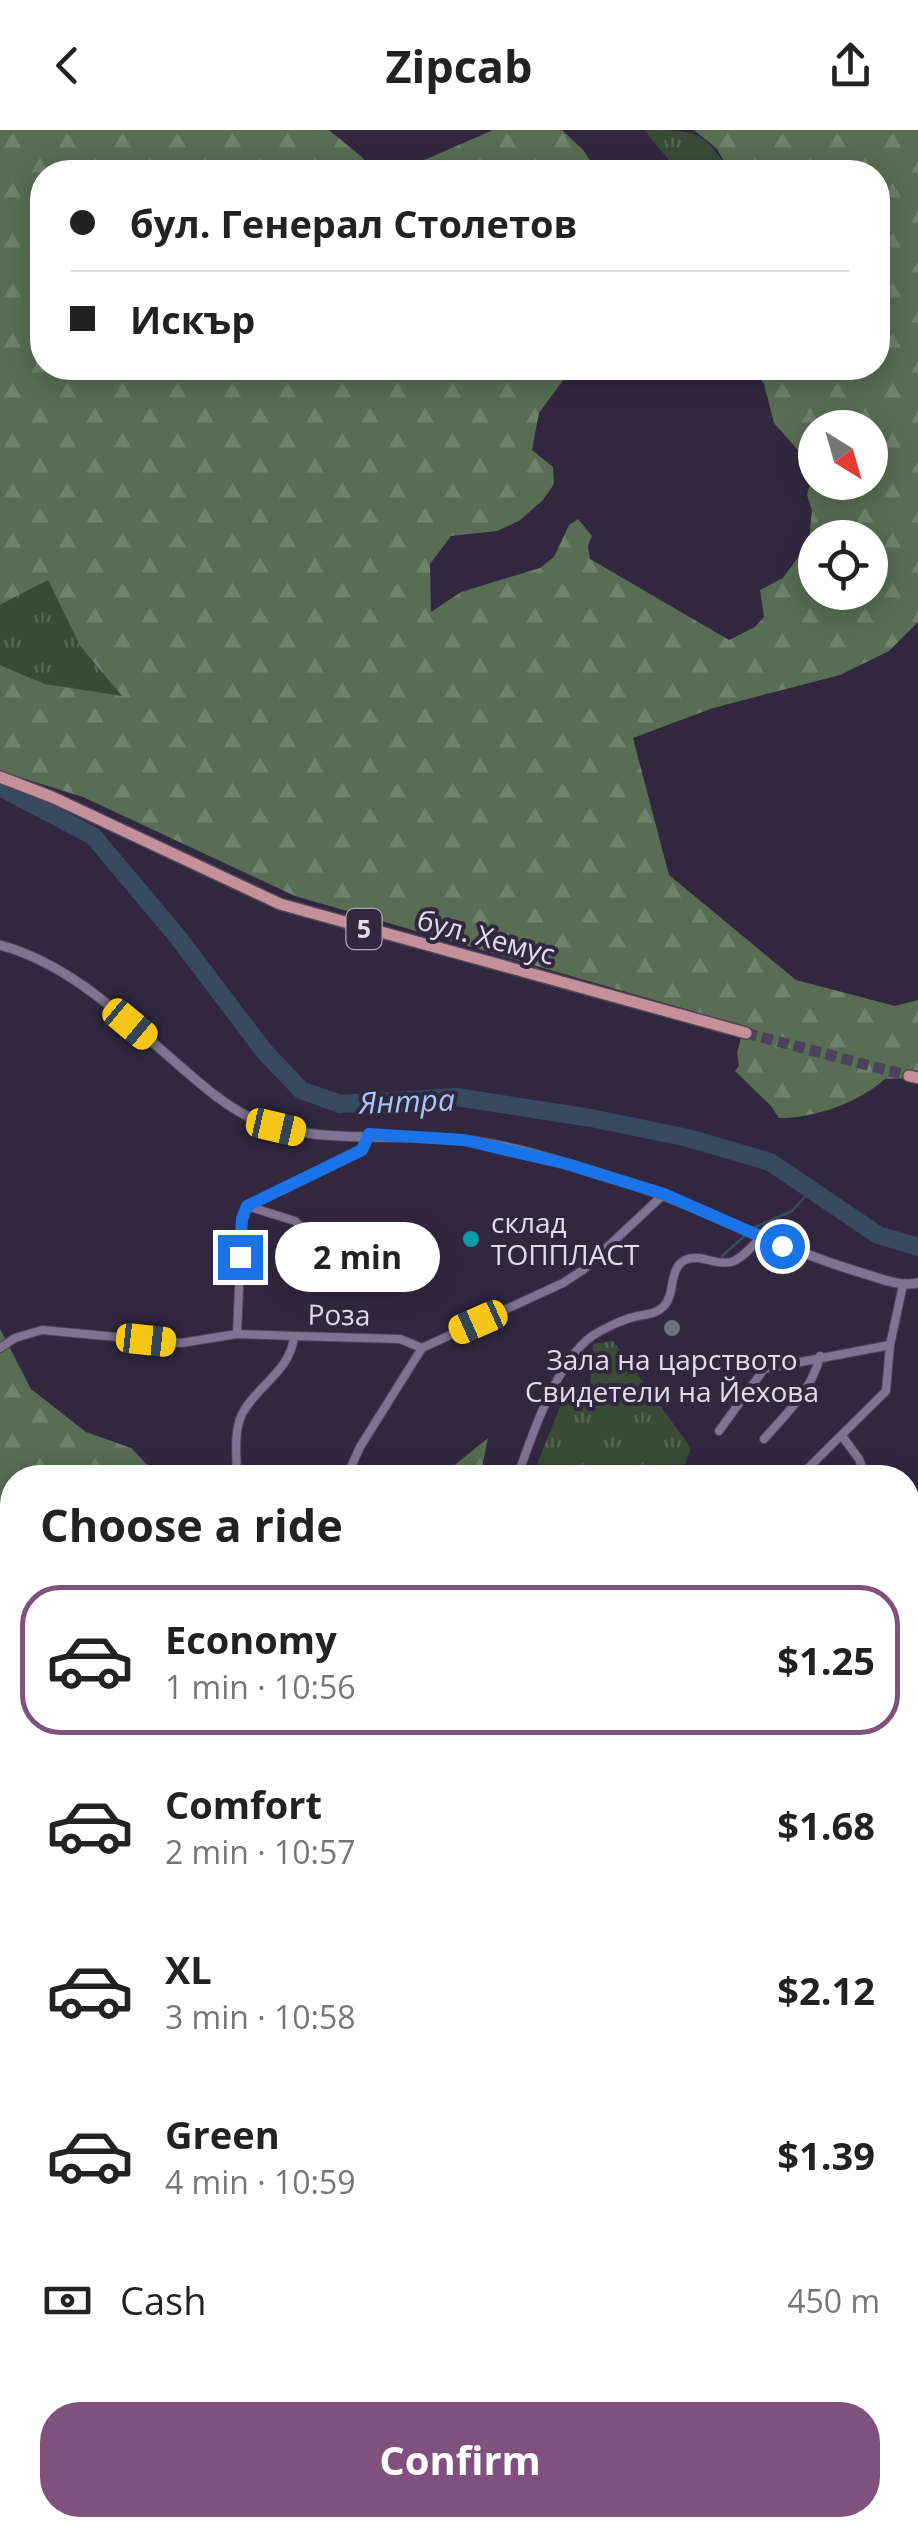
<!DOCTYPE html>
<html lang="en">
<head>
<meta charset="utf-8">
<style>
	body { margin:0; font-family:"Open Sans",sans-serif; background:#f6f6f6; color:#222; height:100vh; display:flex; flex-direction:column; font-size:38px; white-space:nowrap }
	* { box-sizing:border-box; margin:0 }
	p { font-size:32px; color:#767676 }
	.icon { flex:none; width:55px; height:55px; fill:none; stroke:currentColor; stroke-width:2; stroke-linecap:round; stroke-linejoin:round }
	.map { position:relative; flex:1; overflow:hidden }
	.details { position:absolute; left:0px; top:1335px; width:920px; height:1072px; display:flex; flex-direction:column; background:#fff; border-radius:40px 40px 0 0; box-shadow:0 5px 25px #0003 }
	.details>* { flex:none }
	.hud { position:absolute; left:30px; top:30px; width:860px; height:220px; border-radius:40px; box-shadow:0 5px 25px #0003; display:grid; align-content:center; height:220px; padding:0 40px; background:#fff }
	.needle { width:65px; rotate:143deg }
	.buttons { position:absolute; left:798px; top:280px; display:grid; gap:20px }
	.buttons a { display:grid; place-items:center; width:90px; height:90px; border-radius:50%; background:#fff; box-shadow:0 5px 25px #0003; font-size:50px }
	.end { position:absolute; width:45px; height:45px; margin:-22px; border:12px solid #1a73e8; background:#fff; box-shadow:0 0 0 5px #fff }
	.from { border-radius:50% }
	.bubble { position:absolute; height:70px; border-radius:35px; background:#fff; box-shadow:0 5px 25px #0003; font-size:32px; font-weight:700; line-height:70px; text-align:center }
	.car { position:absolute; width:30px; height:60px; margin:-30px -15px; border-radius:12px; box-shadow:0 0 8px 2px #0007; background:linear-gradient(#f5c518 24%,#345 0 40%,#f5c518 0 76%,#345 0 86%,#f5c518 0) }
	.hud b { display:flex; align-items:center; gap:35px; height:95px; font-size:38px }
	.hud b+b { border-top:2px solid #e0e0e0 }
	.hud i { width:25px; height:25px; background:#222 }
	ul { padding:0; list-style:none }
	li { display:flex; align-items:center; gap:30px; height:150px; margin:0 20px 15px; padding:0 20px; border:5px solid transparent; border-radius:40px }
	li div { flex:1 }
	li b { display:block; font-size:38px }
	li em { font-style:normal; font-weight:700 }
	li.current { border-color:#80517f }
	li>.icon { width:90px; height:90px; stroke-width:1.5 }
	h2 { padding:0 40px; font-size:45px; line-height:120px }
	.pay { display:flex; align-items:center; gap:25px; height:110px; padding:0 40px; font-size:38px }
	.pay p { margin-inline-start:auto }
	.action { display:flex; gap:20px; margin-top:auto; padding:20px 40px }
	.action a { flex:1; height:115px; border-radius:40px; background:#80517f; color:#fff; font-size:40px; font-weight:700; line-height:115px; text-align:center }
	header { display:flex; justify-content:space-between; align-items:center; height:130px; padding:0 40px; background:#fff; font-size:45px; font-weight:700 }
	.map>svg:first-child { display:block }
</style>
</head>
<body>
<header><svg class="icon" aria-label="back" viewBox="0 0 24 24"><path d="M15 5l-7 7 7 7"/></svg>Zipcab<svg class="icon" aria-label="share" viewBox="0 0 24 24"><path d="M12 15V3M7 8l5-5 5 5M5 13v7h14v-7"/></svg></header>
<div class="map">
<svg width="918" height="2407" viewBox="0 0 918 2407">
	<defs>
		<pattern id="grass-tufts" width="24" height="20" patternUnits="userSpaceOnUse" patternTransform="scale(2.5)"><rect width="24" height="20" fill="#394b36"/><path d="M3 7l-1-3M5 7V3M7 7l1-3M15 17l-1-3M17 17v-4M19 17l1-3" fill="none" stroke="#556453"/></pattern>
		<pattern id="forest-firs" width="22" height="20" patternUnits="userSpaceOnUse" patternTransform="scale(2.5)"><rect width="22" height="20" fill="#586d54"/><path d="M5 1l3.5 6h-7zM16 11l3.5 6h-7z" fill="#70816d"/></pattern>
	</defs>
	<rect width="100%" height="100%" fill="#312840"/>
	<g fill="url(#grass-tufts)">
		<path d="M 644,0 C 695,0 703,0 730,42 L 679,42 Z"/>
		<path d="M 48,450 L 80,516 L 123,567 L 45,554 L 0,535 L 0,475 Z"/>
		<path d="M 613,1211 L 691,1318 L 680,1347 L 574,1347 L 537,1334 L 562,1272 L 590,1260 L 593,1214 Z"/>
		<path d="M 918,1764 L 918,1826 L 908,1816 L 908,1769 Z"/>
	</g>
	<g fill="url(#forest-firs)" fill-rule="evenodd">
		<path d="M 0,0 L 329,0 L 362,27 L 373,42 L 42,42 L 42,238 L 572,238 L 539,283 L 532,320 L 553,337 L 554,354 L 543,370 L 519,391 L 497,401 L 451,406 L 430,434 L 431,482 L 461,462 L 540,438 L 554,427 L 569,395 L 578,389 L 592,406 L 588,416 L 590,429 L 729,510 L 755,497 L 764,487 L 760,460 L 783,448 L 809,412 L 812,380 L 807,365 L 811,351 L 811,335 L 774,293 L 764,254 L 752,238 L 878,238 L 878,42 L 730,42 L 717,19 L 694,0 L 918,0 L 918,492 L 889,521 L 840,545 L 713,578 L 633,608 L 669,745 L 796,850 L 895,876 L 918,870 L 918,948 L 885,949 C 860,972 812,989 779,988 L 771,976 L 735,941 L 739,936 L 737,923 L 744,896 L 295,766 L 83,667 L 0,641 L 0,535 L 45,554 L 122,566 L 80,516 L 48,450 L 0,475 ZM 815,298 L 870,298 L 870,352 L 815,352 ZM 815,408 L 870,408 L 870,462 L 815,462 Z"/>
		<path d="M 493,0 L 562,0 L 583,20 L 598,42 L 406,42 L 413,35 Z"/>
		<path d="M 0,1199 L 31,1259 L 86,1302 L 131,1318 L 159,1347 L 12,1348 L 12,2382 L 0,2378 Z"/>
		<path d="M 488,1308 L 480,1347 L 440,1347 Z"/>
		<path d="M 918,1616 L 918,1712 C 904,1673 907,1655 918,1616 Z"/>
		<path d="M 908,2230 L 918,2239 L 918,2407 L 379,2407 L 377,2395 L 908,2395 Z"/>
	</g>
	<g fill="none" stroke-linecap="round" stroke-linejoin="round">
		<g stroke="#374a60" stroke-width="2.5">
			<path d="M 753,1098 L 792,1081 L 811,1060"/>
			<path d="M 722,1126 L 747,1104"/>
		</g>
		<path stroke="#374a60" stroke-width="18" d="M 0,657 L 93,706 L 177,806 L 264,921 L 301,960 L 340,974 L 456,967 L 591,988 L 688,1008 L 770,1032 L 878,1105 L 918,1117"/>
		<path stroke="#4b435a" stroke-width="11" stroke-dasharray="11 5.5" stroke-linecap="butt" d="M 746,903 L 909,946"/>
		<g stroke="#4d4559" stroke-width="10">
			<g id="minor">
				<path d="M 247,1076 L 295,1091 L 336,1131"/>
				<path d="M 237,1204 L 242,1089 L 247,1076 L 362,1020 L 369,1005"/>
				<path d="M 0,1218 L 15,1208 L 42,1200 L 181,1213 L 237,1204 L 294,1206"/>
				<path d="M 719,1301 L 764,1239 L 890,1215"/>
				<path d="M 842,1306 L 859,1329 L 866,1348"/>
				<path d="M 764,1309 C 787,1283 812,1260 820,1226"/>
				<path d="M 237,1348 C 237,1328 233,1303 242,1284 C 257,1255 291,1241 294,1206 L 400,1209 L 422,1218"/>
				<path d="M 346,1348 L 360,1317 L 422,1218 L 563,1153 L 583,1140 L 664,1064"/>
				<path d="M 517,1348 C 531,1307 557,1231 592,1206 C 603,1199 621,1190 634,1187 C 644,1184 655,1185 663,1177 C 676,1165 668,1139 685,1130 C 700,1123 716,1136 731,1132 C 742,1129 752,1116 760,1108"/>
				<path d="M 798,1348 L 886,1261 L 890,1215 L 903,1155"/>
				<path d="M 0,1679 L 12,1701"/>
				<path d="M 398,2395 L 402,2407"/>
			</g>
		</g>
		<g stroke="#4d4559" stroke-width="11">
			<path id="tertiary" d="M 0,815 C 71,834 126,890 181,937 C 202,955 222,973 247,986 C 305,1016 399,1003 465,1010 C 517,1016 569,1034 619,1050 C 701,1076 776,1117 859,1142 C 879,1148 898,1157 918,1153"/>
		</g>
		<g stroke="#4d4559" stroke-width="14">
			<g id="primary">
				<path d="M 0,647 L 52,667 L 280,774 L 746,903"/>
				<path d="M 909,946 L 918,948"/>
			</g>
		</g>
		<use href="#minor" stroke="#7e7491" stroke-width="8"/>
		<use href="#tertiary" stroke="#7e7491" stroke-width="9"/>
		<use href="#primary" stroke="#c59099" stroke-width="11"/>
	</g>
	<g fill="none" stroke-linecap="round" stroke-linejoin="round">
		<path stroke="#1a73e8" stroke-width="12" d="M 240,1127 L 242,1089 L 247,1076 L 362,1020 L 369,1004 L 464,1010 L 567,1034 L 664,1064 L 782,1116"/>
	</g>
	<circle fill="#0f9aa8" stroke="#312840" stroke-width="4" cx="471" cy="1109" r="10"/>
	<circle fill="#6b7280" stroke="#312840" stroke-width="4" cx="672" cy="1198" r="10"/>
	<g text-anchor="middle" stroke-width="8" stroke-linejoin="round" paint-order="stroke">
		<rect fill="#312840" stroke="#aca6b8" stroke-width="2.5" x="346.5" y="779" width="35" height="40" rx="8"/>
		<g font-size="25" font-weight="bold" fill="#e1dcec">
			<text x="364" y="808">5</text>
		</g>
		<g font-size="28" fill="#e1dcec" stroke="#312840">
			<text transform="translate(486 807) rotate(15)" y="10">бул. Хемус</text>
			<text transform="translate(339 1185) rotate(1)" y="10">Роза</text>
		</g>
		<g font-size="28" fill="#e1dcec" stroke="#312840" text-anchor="start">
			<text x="491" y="1103">склад<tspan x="491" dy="32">ТОППЛАСТ</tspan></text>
			<text x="672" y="1240" text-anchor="middle">Зала на царството<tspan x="672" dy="32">Свидетели на Йехова</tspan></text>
		</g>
		<g font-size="30" font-style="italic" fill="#a4c9f7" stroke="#312840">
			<text transform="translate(407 972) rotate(-2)" y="10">Янтра</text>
		</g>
	</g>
</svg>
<div class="buttons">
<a><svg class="needle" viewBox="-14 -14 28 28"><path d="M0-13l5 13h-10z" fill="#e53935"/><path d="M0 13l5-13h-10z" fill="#767676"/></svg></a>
<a><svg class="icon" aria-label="locate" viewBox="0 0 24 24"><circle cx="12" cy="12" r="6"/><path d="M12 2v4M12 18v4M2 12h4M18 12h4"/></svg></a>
</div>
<i class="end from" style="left:782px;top:1116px"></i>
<i class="end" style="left:240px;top:1127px"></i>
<div class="bubble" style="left:275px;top:1092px;width:165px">2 min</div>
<i class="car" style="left:130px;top:894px;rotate:130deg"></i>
<i class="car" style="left:276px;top:997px;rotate:103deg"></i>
<i class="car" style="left:478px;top:1192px;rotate:246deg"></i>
<i class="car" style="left:146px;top:1210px;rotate:96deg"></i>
<div class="hud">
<b><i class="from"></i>бул. Генерал Столетов</b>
<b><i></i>Искър</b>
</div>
<section class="details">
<h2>Choose a ride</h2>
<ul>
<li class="current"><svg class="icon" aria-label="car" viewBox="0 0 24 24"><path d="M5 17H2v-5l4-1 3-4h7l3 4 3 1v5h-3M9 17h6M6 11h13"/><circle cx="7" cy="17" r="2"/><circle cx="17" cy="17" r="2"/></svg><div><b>Economy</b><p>1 min · 10:56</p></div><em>$1.25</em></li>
<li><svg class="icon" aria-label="car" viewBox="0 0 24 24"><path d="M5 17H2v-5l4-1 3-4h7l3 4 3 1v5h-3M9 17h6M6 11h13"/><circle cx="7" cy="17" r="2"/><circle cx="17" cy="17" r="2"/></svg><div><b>Comfort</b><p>2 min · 10:57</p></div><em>$1.68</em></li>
<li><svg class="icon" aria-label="car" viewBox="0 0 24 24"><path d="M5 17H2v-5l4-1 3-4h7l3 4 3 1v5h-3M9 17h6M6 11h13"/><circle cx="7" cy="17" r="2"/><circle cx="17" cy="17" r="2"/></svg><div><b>XL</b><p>3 min · 10:58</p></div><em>$2.12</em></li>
<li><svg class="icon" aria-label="car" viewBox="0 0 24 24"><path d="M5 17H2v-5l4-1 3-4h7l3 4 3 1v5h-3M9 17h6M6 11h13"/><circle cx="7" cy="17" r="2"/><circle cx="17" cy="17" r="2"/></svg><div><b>Green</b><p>4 min · 10:59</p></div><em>$1.39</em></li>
</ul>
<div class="pay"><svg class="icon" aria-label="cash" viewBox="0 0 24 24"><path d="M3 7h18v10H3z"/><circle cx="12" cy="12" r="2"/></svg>Cash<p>450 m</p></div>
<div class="action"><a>Confirm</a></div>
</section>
</div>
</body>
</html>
